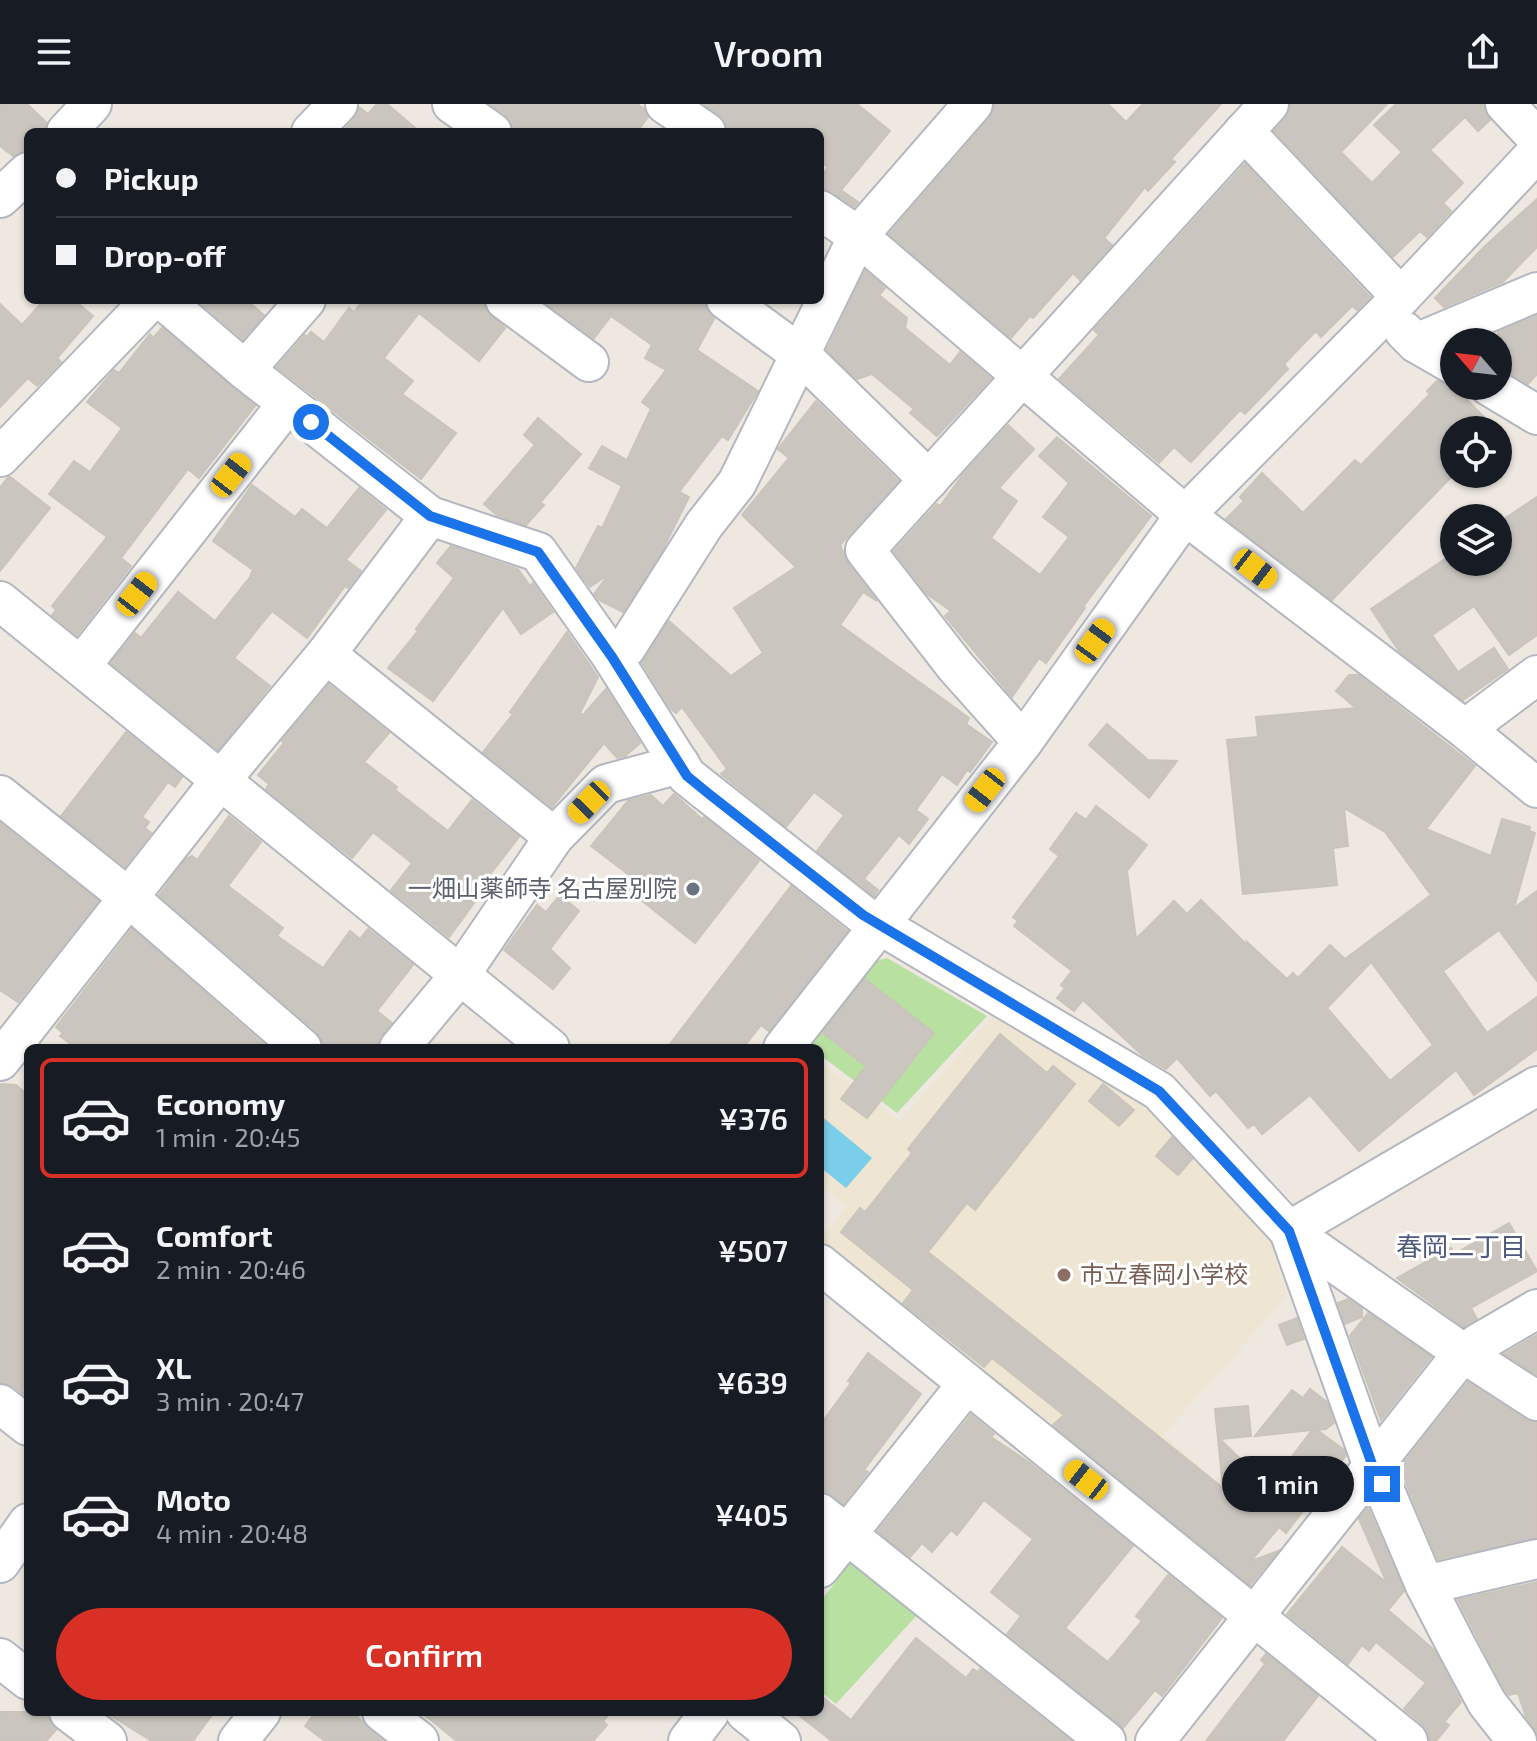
<!DOCTYPE html>
<html lang="en">
<head>
<meta charset="utf-8">
<style>
	body { margin:0; font-family:"Exo 2","Noto Sans JP",sans-serif; background:#20242c; color:#f1f3f6; height:100vh; display:flex; flex-direction:column; font-size:30px; white-space:nowrap }
	* { box-sizing:border-box; margin:0 }
	p { font-size:26px; color:#9ea1a6 }
	.icon { flex:none; width:44px; height:44px; fill:none; stroke:currentColor; stroke-width:2; stroke-linecap:round; stroke-linejoin:round }
	.map { position:relative; flex:1; overflow:hidden }
	.panel { position:absolute; left:24px; top:940px; width:800px; height:672px; display:flex; flex-direction:column; background:#171b24; border-radius:12px; box-shadow:0 2px 6px #0004 }
	.panel>* { flex:none }
	.banner { position:absolute; left:24px; top:24px; width:800px; height:176px; border-radius:12px; box-shadow:0 2px 6px #0004; display:grid; align-content:center; height:176px; padding:0 32px; background:#171b24 }
	.needle { width:52px; rotate:298deg }
	.controls { position:absolute; left:1440px; top:224px; display:grid; gap:16px }
	.controls a { display:grid; place-items:center; width:72px; height:72px; border-radius:50%; background:#171b24; box-shadow:0 2px 6px #0004; font-size:40px }
	.end { position:absolute; width:36px; height:36px; margin:-18px; border:10px solid #1a73e8; background:#fff; box-shadow:0 0 0 4px #fff }
	.from { border-radius:50% }
	.bubble { position:absolute; height:56px; border-radius:28px; background:#171b24; box-shadow:0 2px 6px #0004; font-size:26px; font-weight:600; line-height:56px; text-align:center }
	.car { position:absolute; width:24px; height:48px; margin:-24px -12px; border-radius:10px; box-shadow:0 0 6px 2px #0007; background:linear-gradient(#f5c518 24%,#345 0 40%,#f5c518 0 76%,#345 0 86%,#f5c518 0) }
	.banner b { display:flex; align-items:center; gap:28px; height:76px; font-size:30px }
	.banner b+b { border-top:2px solid #363941 }
	.banner i { width:20px; height:20px; background:#f1f3f6 }
	ul { padding:14px 0 0; list-style:none }
	li { display:flex; align-items:center; gap:24px; height:120px; margin:0 16px 12px; padding:0 16px; border:4px solid transparent; border-radius:12px }
	li div { flex:1 }
	li b { display:block; font-size:30px }
	li em { font-style:normal; font-weight:600 }
	li.on { border-color:#d93025 }
	li>.icon { width:72px; height:72px; stroke-width:1.5 }
	.primary-button { display:flex; gap:16px; margin-top:auto; padding:16px 32px }
	.primary-button a { flex:1; height:92px; border-radius:48px; background:#d93025; color:#fff; font-size:32px; font-weight:600; line-height:92px; text-align:center }
	header { display:flex; justify-content:space-between; align-items:center; height:104px; padding:0 32px; background:#171b24; font-size:36px; font-weight:600 }
	.map>svg:first-child { display:block }
</style>
</head>
<body>
<header><svg class="icon" aria-label="menu" viewBox="0 0 24 24"><path d="M4 6h16M4 12h16M4 18h16"/></svg>Vroom<svg class="icon" aria-label="share" viewBox="0 0 24 24"><path d="M12 15V3M7 8l5-5 5 5M5 13v7h14v-7"/></svg></header>
<div class="map">
<svg width="1537" height="1637" viewBox="0 0 1537 1637">
	<rect width="100%" height="100%" fill="#eee8e1"/>
	<path fill="#eee5d2" d="M 992,913 L 1159,1009 L 1268,1129 L 1287,1192 L 1163,1331 L 1201,1363 L 1156,1415 L 820,1149 L 820,1136 L 846,1102 L 820,1081 L 820,958 L 900,1017 Z"/>
	<g fill="#b8e1a1">
		<path d="M 887,854 L 987,912 L 897,1009 L 820,951 L 820,944 L 807,941 L 871,858 Z"/>
		<path d="M 855,1453 L 918,1510 L 836,1600 L 820,1587 L 820,1498 Z"/>
	</g>
	<path fill="#7bcee9" d="M 820,1011 L 872,1054 L 846,1084 L 820,1063 Z"/>
	<g fill="#cac6bf" stroke="#cac4ba" stroke-width="2" fill-rule="evenodd">
		<path d="M 0,0 L 27,0 L 47,19 L 45,28 L 28,28 L 28,47 L 13,52 L 0,42 Z"/>
		<path d="M 377,0 L 387,0 L 420,28 L 342,28 L 354,15 L 359,3 L 368,10 Z"/>
		<path d="M 490,0 L 637,0 L 644,5 L 648,13 L 637,28 L 515,28 L 505,10 Z"/>
		<path d="M 704,0 L 857,0 L 890,27 L 841,86 L 858,98 L 854,103 L 832,88 L 820,84 L 820,71 L 822,72 L 828,63 L 820,56 L 820,28 L 728,28 L 725,18 Z"/>
		<path d="M 994,0 L 1108,0 L 1126,18 L 1143,0 L 1221,0 L 1171,55 L 1175,58 L 1148,87 L 1145,83 L 1104,134 L 1112,141 L 1080,176 L 1073,169 L 1033,214 L 1030,212 L 1011,234 L 889,130 L 990,14 Z"/>
		<path d="M 1290,0 L 1387,0 L 1341,48 L 1372,79 L 1402,48 L 1374,21 L 1396,0 L 1484,0 L 1490,16 L 1478,27 L 1465,13 L 1430,46 L 1463,79 L 1443,99 L 1451,107 L 1427,133 L 1420,127 L 1393,153 L 1274,27 L 1286,14 Z"/>
		<path d="M 1245,60 L 1370,193 L 1357,206 L 1352,202 L 1321,233 L 1316,227 L 1284,260 L 1288,265 L 1245,310 L 1240,306 L 1191,358 L 1174,343 L 1159,359 L 1059,275 L 1099,231 L 1094,226 Z"/>
		<path d="M 1537,95 L 1537,143 L 1503,178 L 1444,203 L 1435,194 L 1484,143 Z"/>
		<path d="M 865,167 L 885,184 L 879,191 L 907,214 L 905,224 L 950,261 L 960,248 L 991,274 L 937,332 L 910,309 L 914,305 L 872,270 L 857,275 L 827,246 Z"/>
		<path d="M 44,196 L 74,196 L 93,212 L 57,254 L 61,258 L 37,282 L 28,274 L 0,303 L 0,200 L 22,221 Z"/>
		<path d="M 197,196 L 246,196 L 264,211 L 243,235 Z"/>
		<path d="M 363,196 L 483,196 L 485,205 L 505,224 L 479,257 L 419,209 L 384,254 L 413,277 L 402,290 L 456,329 L 421,375 L 277,263 L 305,231 L 307,233 L 311,228 L 324,238 L 349,204 L 354,208 Z"/>
		<path d="M 542,196 L 704,196 L 706,206 L 714,215 L 697,246 L 758,287 L 728,336 L 722,332 L 679,388 L 689,393 L 663,445 L 623,508 L 599,496 L 594,490 L 609,470 L 590,483 L 576,464 L 598,422 L 602,424 L 622,382 L 589,364 L 602,342 L 627,356 L 651,305 L 642,298 L 666,266 L 645,254 L 652,241 L 611,212 L 594,234 Z"/>
		<path d="M 1537,212 L 1537,270 L 1528,280 L 1498,262 L 1498,228 Z"/>
		<path d="M 162,224 L 255,302 L 199,374 L 188,365 L 121,454 L 131,462 L 77,531 L 52,511 L 56,506 L 52,502 L 107,433 L 49,390 L 74,357 L 90,368 L 122,324 L 87,298 L 114,266 L 119,269 L 150,230 L 153,234 Z"/>
		<path d="M 1437,277 L 1454,283 L 1497,326 L 1454,326 L 1454,370 L 1332,496 L 1226,415 L 1244,397 L 1240,393 L 1262,369 L 1303,409 L 1355,356 L 1361,361 L 1430,290 L 1427,287 Z"/>
		<path d="M 816,297 L 898,377 L 840,441 L 848,460 L 877,497 L 863,488 L 840,521 L 954,603 L 969,614 L 966,620 L 992,638 L 970,668 L 967,666 L 957,681 L 942,670 L 916,706 L 928,715 L 909,740 L 899,731 L 864,775 L 878,786 L 874,792 L 817,747 L 844,711 L 814,688 L 786,723 L 721,670 L 727,665 L 682,603 L 676,609 L 671,605 L 642,559 L 669,517 L 731,572 L 763,549 L 734,504 L 796,463 L 742,411 L 789,354 L 778,345 Z"/>
		<path d="M 538,314 L 581,350 L 540,399 L 544,401 L 526,421 L 497,411 L 484,400 L 535,341 L 524,331 Z"/>
		<path d="M 1008,321 L 1034,345 L 999,384 L 1017,397 L 991,434 L 1040,471 L 1069,433 L 1043,413 L 1069,379 L 1039,352 L 1057,333 L 1151,412 L 1083,503 L 1085,504 L 1046,559 L 1039,554 L 1012,593 L 945,512 L 951,507 L 927,490 L 894,447 L 937,400 L 940,402 L 962,372 Z"/>
		<path d="M 9,372 L 50,404 L 0,467 L 0,384 Z"/>
		<path d="M 252,381 L 295,413 L 302,405 L 327,424 L 359,384 L 386,406 L 346,456 L 361,467 L 348,484 L 345,482 L 307,534 L 272,507 L 234,554 L 270,582 L 218,646 L 111,559 L 135,529 L 141,534 L 178,488 L 215,517 L 250,473 L 253,466 L 213,437 Z"/>
		<path d="M 1537,393 L 1537,531 L 1509,551 L 1474,502 L 1432,531 L 1458,568 L 1494,544 L 1508,565 L 1463,596 L 1399,547 L 1371,505 L 1454,449 L 1454,458 L 1498,458 L 1498,419 Z"/>
		<path d="M 451,442 L 518,465 L 530,482 L 533,479 L 553,508 L 521,530 L 503,504 L 433,597 L 388,564 L 418,527 L 416,525 L 454,474 L 437,459 Z"/>
		<path d="M 567,528 L 598,573 L 580,609 L 583,611 L 606,585 L 640,639 L 625,652 L 617,654 L 604,639 L 552,703 L 483,648 L 513,610 L 510,608 Z"/>
		<path d="M 1349,571 L 1358,571 L 1475,662 L 1426,725 L 1491,752 L 1502,715 L 1530,723 L 1529,727 L 1535,729 L 1514,804 L 1537,787 L 1537,877 L 1499,826 L 1443,867 L 1487,929 L 1537,893 L 1537,945 L 1474,991 L 1456,966 L 1359,1047 L 1310,991 L 1262,1030 L 1254,1020 L 1248,1024 L 1216,987 L 1210,992 L 1177,954 L 1166,965 L 1142,951 L 1083,896 L 1074,907 L 1057,894 L 1065,884 L 1061,881 L 1072,867 L 1014,822 L 1018,817 L 1013,813 L 1059,752 L 1050,745 L 1076,709 L 1086,716 L 1096,702 L 1147,741 L 1127,767 L 1136,835 L 1174,797 L 1187,810 L 1201,796 L 1248,842 L 1247,838 L 1287,875 L 1293,869 L 1298,874 L 1330,841 L 1345,855 L 1431,791 L 1385,728 L 1344,704 L 1348,742 L 1333,744 L 1337,781 L 1243,790 L 1227,636 L 1258,633 L 1256,613 L 1356,604 L 1336,587 ZM 1371,858 L 1433,941 L 1390,977 L 1327,904 Z"/>
		<path d="M 329,581 L 389,629 L 364,658 L 397,683 L 395,686 L 448,727 L 472,696 L 519,733 L 488,773 L 491,776 L 449,833 L 391,786 L 412,759 L 373,728 L 352,754 L 266,685 L 269,680 L 258,671 L 284,639 L 282,637 Z"/>
		<path d="M 1107,620 L 1148,656 L 1177,657 L 1149,694 L 1089,641 Z"/>
		<path d="M 126,628 L 182,673 L 175,683 L 168,678 L 142,713 L 149,718 L 145,724 L 151,729 L 125,762 L 61,712 Z"/>
		<path d="M 674,690 L 702,715 L 704,713 L 759,757 L 695,839 L 625,783 L 632,773 L 591,742 L 628,697 L 651,691 L 663,702 Z"/>
		<path d="M 229,712 L 261,738 L 228,782 L 283,824 L 277,832 L 323,864 L 350,827 L 360,835 L 368,825 L 413,861 L 377,907 L 392,919 L 382,931 L 378,944 L 326,944 L 316,927 L 159,791 L 186,755 L 192,752 L 197,756 Z"/>
		<path d="M 0,719 L 98,797 L 18,898 L 0,886 Z"/>
		<path d="M 791,782 L 847,827 L 769,927 L 761,921 L 743,944 L 667,944 Z"/>
		<path d="M 560,791 L 579,807 L 550,845 L 570,864 L 553,885 L 504,846 L 537,801 L 546,808 Z"/>
		<path d="M 132,825 L 268,944 L 76,944 L 60,932 L 63,929 L 56,923 Z"/>
		<path d="M 865,875 L 934,929 L 867,1014 L 841,995 L 866,962 L 823,929 Z"/>
		<path d="M 1000,930 L 1047,969 L 1053,962 L 1075,980 L 975,1106 L 967,1099 L 928,1148 L 1223,1384 L 1215,1305 L 1248,1302 L 1251,1332 L 1220,1335 L 1269,1383 L 1312,1326 L 1255,1332 L 1292,1286 L 1303,1294 L 1310,1285 L 1327,1298 L 1334,1319 L 1326,1325 L 1317,1326 L 1344,1346 L 1346,1351 L 1286,1429 L 1279,1423 L 1251,1457 L 1278,1447 L 1250,1481 L 1053,1321 L 1064,1311 L 992,1254 L 984,1263 L 903,1199 L 913,1186 L 841,1128 L 860,1104 L 865,1108 L 912,1049 L 908,1045 Z"/>
		<path d="M 0,980 L 16,981 L 28,991 L 28,1294 L 13,1282 L 0,1278 Z"/>
		<path d="M 1103,980 L 1134,1006 L 1119,1022 L 1089,997 Z"/>
		<path d="M 1172,1033 L 1192,1055 L 1178,1071 L 1156,1052 Z"/>
		<path d="M 1509,1119 L 1537,1167 L 1471,1204 L 1477,1215 L 1464,1223 L 1397,1174 L 1451,1144 L 1454,1150 Z"/>
		<path d="M 1348,1195 L 1362,1205 L 1362,1213 L 1345,1220 L 1338,1199 Z"/>
		<path d="M 1368,1209 L 1431,1253 L 1381,1316 L 1350,1232 Z"/>
		<path d="M 1297,1214 L 1304,1235 L 1287,1241 L 1279,1221 Z"/>
		<path d="M 1537,1231 L 1537,1271 L 1504,1250 Z"/>
		<path d="M 868,1249 L 921,1290 L 864,1366 L 868,1368 L 843,1400 L 833,1391 L 820,1388 L 820,1321 L 851,1279 L 848,1277 Z"/>
		<path d="M 1468,1278 L 1525,1315 L 1537,1319 L 1537,1434 L 1438,1455 L 1407,1382 L 1402,1361 Z"/>
		<path d="M 971,1311 L 994,1330 L 991,1333 L 1030,1359 L 1133,1442 L 1065,1524 L 1108,1558 L 1142,1517 L 1136,1512 L 1168,1471 L 1222,1514 L 1162,1592 L 1155,1586 L 1123,1624 L 1007,1530 L 1021,1512 L 991,1488 L 1033,1435 L 984,1396 L 957,1431 L 951,1426 L 932,1448 L 922,1439 L 910,1453 L 878,1427 Z"/>
		<path d="M 1368,1404 L 1404,1487 L 1388,1506 L 1434,1546 L 1461,1598 L 1444,1618 L 1449,1621 L 1436,1637 L 1429,1637 L 1428,1628 L 1422,1620 L 1404,1605 L 1426,1579 L 1376,1538 L 1369,1547 L 1362,1541 L 1348,1560 L 1287,1510 L 1342,1443 L 1387,1479 L 1359,1415 Z"/>
		<path d="M 1537,1478 L 1537,1629 L 1526,1613 L 1518,1589 L 1509,1591 L 1505,1587 L 1458,1496 Z"/>
		<path d="M 916,1534 L 966,1574 L 973,1565 L 978,1568 L 980,1565 L 1071,1637 L 832,1637 L 795,1608 L 820,1608 L 820,1591 L 851,1616 Z"/>
		<path d="M 1266,1550 L 1318,1592 L 1283,1637 L 1206,1637 L 1265,1560 L 1261,1556 Z"/>
		<path d="M 0,1608 L 47,1608 L 49,1617 L 56,1626 L 46,1637 L 0,1637 Z"/>
		<path d="M 105,1608 L 214,1608 L 193,1637 L 152,1637 Z"/>
		<path d="M 316,1608 L 352,1608 L 383,1637 L 325,1637 L 305,1622 Z"/>
		<path d="M 421,1608 L 611,1608 L 603,1617 L 607,1621 L 593,1637 L 457,1637 Z"/>
	</g>
	<g fill="none" stroke-linecap="round" stroke-linejoin="round">
		<g stroke="#b4b7c0" stroke-width="42">
			<g id="minor">
				<path d="M 452,0 L 492,28"/>
				<path d="M 665,0 L 706,28"/>
				<path d="M 1505,0 L 1537,34"/>
				<path d="M 1244,27 L 1401,193"/>
				<path d="M 66,28 L 92,0"/>
				<path d="M 311,28 L 338,0"/>
				<path d="M 0,94 L 28,68"/>
				<path d="M 820,106 L 858,132 L 1185,411 L 1465,625 L 1537,684"/>
				<path d="M 163,196 L 245,266 L 430,412 L 538,448 L 612,553 L 687,672 L 863,811 L 1159,987 L 1289,1127 L 1373,1363 L 1382,1380 L 1425,1481 L 1457,1543 L 1487,1599 L 1517,1637"/>
				<path d="M 505,196 L 589,258"/>
				<path d="M 726,196 L 801,251 L 929,376"/>
				<path d="M 1404,227 L 1416,239 L 1454,261"/>
				<path d="M 1416,239 L 1537,188"/>
				<path d="M 245,266 L 306,196"/>
				<path d="M 1489,282 L 1537,311"/>
				<path d="M 0,353 L 151,196"/>
				<path d="M 0,497 L 550,944"/>
				<path d="M 326,550 L 554,733"/>
				<path d="M 612,553 L 626,544 L 704,421 L 737,379 L 858,132 L 973,0"/>
				<path d="M 81,562 L 287,300"/>
				<path d="M 1465,625 L 1537,571"/>
				<path d="M 1023,638 L 956,563 L 865,446 L 1269,0"/>
				<path d="M 0,691 L 128,793 L 302,944"/>
				<path d="M 399,944 L 460,871 L 554,733 L 606,680 L 680,660"/>
				<path d="M 783,944 L 1023,638 L 1185,411 L 1401,193 L 1537,48"/>
				<path d="M 0,957 L 220,677 L 326,550 L 430,412"/>
				<path d="M 1537,982 L 1289,1127 L 1466,1251 L 1537,1297"/>
				<path d="M 820,1160 L 1408,1637"/>
				<path d="M 0,1300 L 28,1322"/>
				<path d="M 820,1409 L 1106,1637"/>
				<path d="M 0,1459 L 28,1419"/>
				<path d="M 820,1464 L 967,1280"/>
				<path d="M 1425,1481 L 1537,1455"/>
				<path d="M 0,1554 L 28,1576"/>
				<path d="M 69,1608 L 107,1637"/>
				<path d="M 382,1608 L 419,1637"/>
				<path d="M 745,1608 L 781,1637"/>
				<path d="M 238,1637 L 261,1608"/>
				<path d="M 688,1637 L 710,1608"/>
				<path d="M 1155,1637 L 1454,1260 L 1477,1240 L 1537,1205"/>
			</g>
		</g>
		<use href="#minor" stroke="#fff" stroke-width="38"/>
	</g>
	<g fill="none" stroke-linecap="round" stroke-linejoin="round">
		<path stroke="#1a73e8" stroke-width="10" d="M 311,318 L 430,412 L 538,448 L 612,553 L 687,672 L 709,690 L 863,811 L 1159,987 L 1289,1127 L 1373,1363 L 1382,1380"/>
	</g>
	<circle fill="#6b7280" stroke="#fff" stroke-width="3" cx="693" cy="785" r="8"/>
	<circle fill="#8d6e63" stroke="#fff" stroke-width="3" cx="1064" cy="1171" r="8"/>
	<g text-anchor="middle" stroke-width="6" stroke-linejoin="round" paint-order="stroke">
		<g font-size="24" fill="#5b616d" stroke="#fff" text-anchor="end">
			<text x="677" y="793">一畑山薬師寺 名古屋別院</text>
		</g>
		<g font-size="24" fill="#785e54" stroke="#fff" text-anchor="start">
			<text x="1080" y="1179">市立春岡小学校</text>
		</g>
		<g font-size="26" fill="#4f587d" stroke="#fff">
			<text x="1461" y="1152">春岡二丁目</text>
		</g>
	</g>
</svg>
<div class="controls">
<a><svg class="needle" viewBox="-14 -14 28 28"><path d="M0-13l5 13h-10z" fill="#e53935"/><path d="M0 13l5-13h-10z" fill="#9ea1a6"/></svg></a>
<a><svg class="icon" aria-label="locate" viewBox="0 0 24 24"><circle cx="12" cy="12" r="6"/><path d="M12 2v4M12 18v4M2 12h4M18 12h4"/></svg></a>
<a><svg class="icon" aria-label="layers" viewBox="0 0 24 24"><path d="M12 4l9 5-9 5-9-5zM3 14l9 5 9-5"/></svg></a>
</div>
<i class="end from" style="left:311px;top:318px"></i>
<i class="end" style="left:1382px;top:1380px"></i>
<div class="bubble" style="left:1222px;top:1352px;width:132px">1 min</div>
<i class="car" style="left:231px;top:371px;rotate:38deg"></i>
<i class="car" style="left:1255px;top:465px;rotate:128deg"></i>
<i class="car" style="left:137px;top:490px;rotate:38deg"></i>
<i class="car" style="left:1095px;top:537px;rotate:36deg"></i>
<i class="car" style="left:985px;top:686px;rotate:218deg"></i>
<i class="car" style="left:589px;top:698px;rotate:224deg"></i>
<i class="car" style="left:1086px;top:1376px;rotate:308deg"></i>
<div class="banner">
<b><i class="from"></i>Pickup</b>
<b><i></i>Drop-off</b>
</div>
<section class="panel">
<ul>
<li class="on"><svg class="icon" aria-label="car" viewBox="0 0 24 24"><path d="M5 17H2v-5l4-1 3-4h7l3 4 3 1v5h-3M9 17h6M6 11h13"/><circle cx="7" cy="17" r="2"/><circle cx="17" cy="17" r="2"/></svg><div><b>Economy</b><p>1 min · 20:45</p></div><em>¥376</em></li>
<li><svg class="icon" aria-label="car" viewBox="0 0 24 24"><path d="M5 17H2v-5l4-1 3-4h7l3 4 3 1v5h-3M9 17h6M6 11h13"/><circle cx="7" cy="17" r="2"/><circle cx="17" cy="17" r="2"/></svg><div><b>Comfort</b><p>2 min · 20:46</p></div><em>¥507</em></li>
<li><svg class="icon" aria-label="car" viewBox="0 0 24 24"><path d="M5 17H2v-5l4-1 3-4h7l3 4 3 1v5h-3M9 17h6M6 11h13"/><circle cx="7" cy="17" r="2"/><circle cx="17" cy="17" r="2"/></svg><div><b>XL</b><p>3 min · 20:47</p></div><em>¥639</em></li>
<li><svg class="icon" aria-label="car" viewBox="0 0 24 24"><path d="M5 17H2v-5l4-1 3-4h7l3 4 3 1v5h-3M9 17h6M6 11h13"/><circle cx="7" cy="17" r="2"/><circle cx="17" cy="17" r="2"/></svg><div><b>Moto</b><p>4 min · 20:48</p></div><em>¥405</em></li>
</ul>
<div class="primary-button"><a>Confirm</a></div>
</section>
</div>
</body>
</html>
